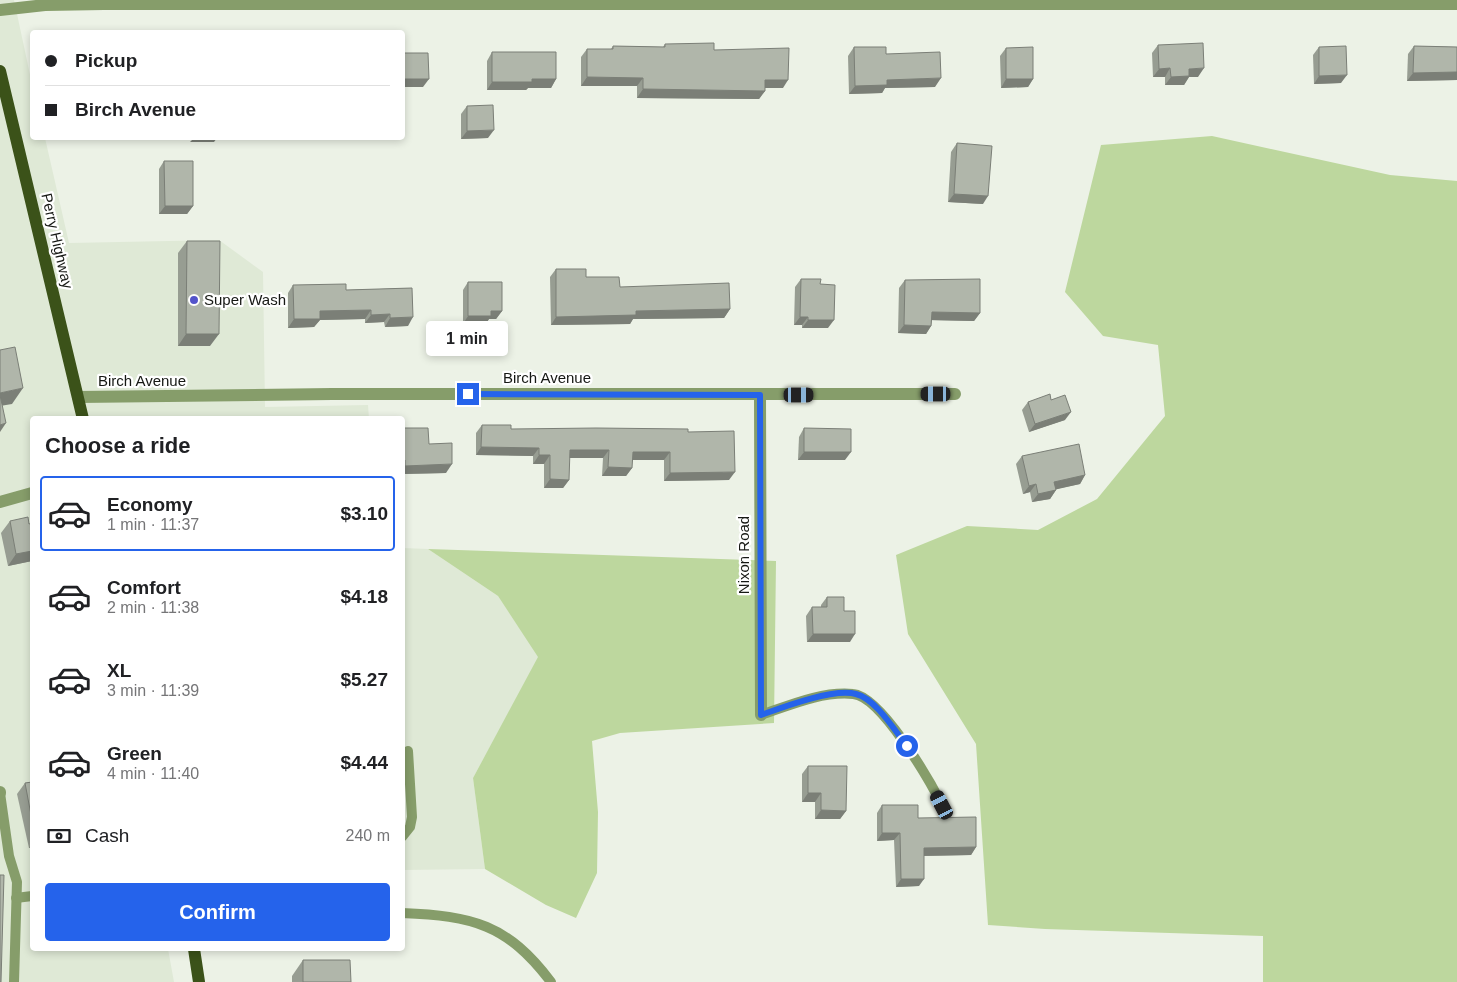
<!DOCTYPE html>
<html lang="en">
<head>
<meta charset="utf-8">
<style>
	body { margin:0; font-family:Arial,sans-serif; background:#f2f2f2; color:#202124; height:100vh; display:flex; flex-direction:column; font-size:19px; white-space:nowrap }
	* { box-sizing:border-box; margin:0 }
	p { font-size:16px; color:#757577 }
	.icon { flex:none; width:28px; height:28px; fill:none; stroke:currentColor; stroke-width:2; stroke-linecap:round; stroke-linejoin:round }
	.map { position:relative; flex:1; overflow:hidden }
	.sheet { position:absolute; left:30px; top:416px; width:375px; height:535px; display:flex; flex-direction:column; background:#fff; border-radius:5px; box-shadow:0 2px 8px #0003 }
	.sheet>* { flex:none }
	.hud { position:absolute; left:30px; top:30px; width:375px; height:110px; border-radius:5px; box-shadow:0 2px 8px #0003; display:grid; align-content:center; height:110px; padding:0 15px; background:#fff }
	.end { position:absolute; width:22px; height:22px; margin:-11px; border:6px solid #2563eb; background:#fff; box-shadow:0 0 0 2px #fff }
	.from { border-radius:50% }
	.bubble { position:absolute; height:35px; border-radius:5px; background:#fff; box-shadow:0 2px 8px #0003; font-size:16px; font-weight:800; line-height:35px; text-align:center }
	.car { position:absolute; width:15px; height:30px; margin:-15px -8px; border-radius:6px; box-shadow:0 0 4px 1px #0007; background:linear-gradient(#222 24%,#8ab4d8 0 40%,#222 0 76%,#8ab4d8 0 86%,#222 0) }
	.hud b { display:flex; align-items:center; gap:18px; height:48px; font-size:19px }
	.hud b+b { border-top:1px solid #e0e0e0 }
	.hud i { width:12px; height:12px; background:#202124 }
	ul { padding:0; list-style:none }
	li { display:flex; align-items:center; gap:15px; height:75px; margin:0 10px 8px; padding:0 5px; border:2px solid transparent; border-radius:5px }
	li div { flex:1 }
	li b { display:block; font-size:19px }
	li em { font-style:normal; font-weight:800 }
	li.current { border-color:#2563eb }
	li>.icon { width:45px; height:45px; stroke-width:1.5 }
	h2 { padding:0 15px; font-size:22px; line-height:60px }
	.pay { display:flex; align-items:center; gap:12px; height:55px; padding:0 15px; font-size:19px }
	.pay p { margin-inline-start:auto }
	.cta { display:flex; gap:10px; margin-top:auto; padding:10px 15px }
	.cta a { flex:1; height:58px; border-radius:5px; background:#2563eb; color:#fff; font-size:20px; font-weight:800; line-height:58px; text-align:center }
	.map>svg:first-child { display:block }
</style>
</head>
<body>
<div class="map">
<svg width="1457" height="982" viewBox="0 0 1457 982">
	<rect width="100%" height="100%" fill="#ecf2e6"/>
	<g fill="#dfe9d6">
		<path d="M 0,0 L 14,0 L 32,84 L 32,138 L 45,138 L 69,243 L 219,240 L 263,272 L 265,407 L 368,405 L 369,419 L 32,419 L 32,949 L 168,949 L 174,982 L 0,982 Z"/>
		<path d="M 403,548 L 428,549 L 498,596 L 539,657 L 473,778 L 485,869 L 403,870 Z"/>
	</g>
	<g fill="#bdd79e">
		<path d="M 1212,136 L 1390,175 L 1457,181 L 1457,982 L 1263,982 L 1263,936 L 1045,929 L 988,925 L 976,744 L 908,634 L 896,555 L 967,526 L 1038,530 L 1097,499 L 1165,416 L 1158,345 L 1103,336 L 1065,292 L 1101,145 Z"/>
		<path d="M 428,549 L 776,561 L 774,723 L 620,733 L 592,741 L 598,812 L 597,873 L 576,918 L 546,905 L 485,869 L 473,778 L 538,657 L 498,596 Z"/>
	</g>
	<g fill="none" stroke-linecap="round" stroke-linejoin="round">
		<g stroke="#869d6a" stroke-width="10">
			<path d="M 761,715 C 790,705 822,691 853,694 C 881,696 930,781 942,805"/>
			<path d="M 0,793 L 9,856 L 17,882 L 14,982"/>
			<path d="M 402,837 L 410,827 L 412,817 L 408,751"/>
			<path d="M 16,898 L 32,896"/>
			<path d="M 402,913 C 473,916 507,924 551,982"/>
		</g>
		<g stroke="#869d6a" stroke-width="12">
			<path d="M 0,10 L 45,5 L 104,4 L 1457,4"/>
			<path d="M 760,395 L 761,715"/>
			<path d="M 78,397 L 332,394 L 955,394"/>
			<path d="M 0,502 L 32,493"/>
			<path d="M 0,792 L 0,793"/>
		</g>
		<g stroke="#3b5219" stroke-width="12">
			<path d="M 0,71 L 83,419"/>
			<path d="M 194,949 L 199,982"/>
		</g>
	</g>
	<g fill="#979d92">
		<path d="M 665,44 L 714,50 L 783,88 L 765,88 L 765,91 L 759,99 L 637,98 L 637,86 L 581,86 L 581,57 L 587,49 L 611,49 L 613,46 L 663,47 Z"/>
		<path d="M 1158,45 L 1198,77 L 1189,77 L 1184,85 L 1165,85 L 1165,77 L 1153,77 L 1152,53 Z"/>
		<path d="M 1414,46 L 1457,47 L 1457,80 L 1407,81 L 1408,54 Z"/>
		<path d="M 854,47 L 886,54 L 935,87 L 885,88 L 882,93 L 849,94 L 848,56 Z"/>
		<path d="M 1319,47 L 1341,83 L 1314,84 L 1313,55 Z"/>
		<path d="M 1006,48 L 1033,79 L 1028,87 L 1001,88 L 1000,56 Z"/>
		<path d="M 492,52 L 556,79 L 551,88 L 528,88 L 526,90 L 487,90 L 487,61 Z"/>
		<path d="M 467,106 L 488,138 L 461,139 L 461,114 Z"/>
		<path d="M 957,143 L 983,204 L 948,202 L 951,152 Z"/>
		<path d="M 164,161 L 193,206 L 187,214 L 159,214 L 159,169 Z"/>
		<path d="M 187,241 L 210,346 L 178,346 L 178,253 Z"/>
		<path d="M 556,269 L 620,287 L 730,309 L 724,318 L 633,319 L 630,324 L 551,325 L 550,277 Z"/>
		<path d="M 801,279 L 820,284 L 828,328 L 802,328 L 802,325 L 794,325 L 795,287 Z"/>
		<path d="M 905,280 L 980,313 L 974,321 L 932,320 L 931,326 L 926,334 L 898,333 L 899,288 Z"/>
		<path d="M 468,282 L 502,311 L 496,319 L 489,319 L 485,325 L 463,324 L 463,290 Z"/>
		<path d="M 293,285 L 346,290 L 412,288 L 408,326 L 385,327 L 384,322 L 365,323 L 365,319 L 320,320 L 314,327 L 288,328 L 288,293 Z"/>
		<path d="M 1051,400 L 1065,420 L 1029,432 L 1022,410 L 1028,402 Z"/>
		<path d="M 482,425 L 511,429 L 688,432 L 729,480 L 664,481 L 664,460 L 632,460 L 632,468 L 626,476 L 602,476 L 603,458 L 569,458 L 569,480 L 563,488 L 544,488 L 544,464 L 533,464 L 533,456 L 476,455 L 476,433 Z"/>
		<path d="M 402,428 L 429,444 L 446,473 L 402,474 Z"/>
		<path d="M 804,428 L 845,460 L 798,460 L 799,437 Z"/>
		<path d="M 1022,456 L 1085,475 L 1080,484 L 1056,489 L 1056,490 L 1050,499 L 1032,502 L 1030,492 L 1023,494 L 1016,464 Z"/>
		<path d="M 10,521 L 29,524 L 32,561 L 8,566 L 1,533 Z"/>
		<path d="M 827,597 L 844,611 L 850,642 L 807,642 L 806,616 L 812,607 L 821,607 L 821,605 Z"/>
		<path d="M 808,766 L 846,811 L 840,819 L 815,819 L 815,802 L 802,802 L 802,774 Z"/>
		<path d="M 32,782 L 32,847 L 29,848 L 17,794 L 25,783 Z"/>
		<path d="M 882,805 L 918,818 L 976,847 L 971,855 L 924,856 L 919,886 L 896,887 L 894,840 L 877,841 L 877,813 Z"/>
		<path d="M 303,960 L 351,982 L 292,982 L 292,976 Z"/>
	</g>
	<g fill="#7b7f77">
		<path d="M 1170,68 L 1165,77 L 1153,77 L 1159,69 Z"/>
		<path d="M 1204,68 L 1198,77 L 1189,77 L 1184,85 L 1165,85 L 1171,77 L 1189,69 Z"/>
		<path d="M 1457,72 L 1457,80 L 1407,81 L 1413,73 Z"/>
		<path d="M 1347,75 L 1341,83 L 1314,84 L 1319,76 Z"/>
		<path d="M 587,77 L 643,78 L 637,86 L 581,86 Z"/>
		<path d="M 941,78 L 935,87 L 885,88 L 882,93 L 849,94 L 855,86 L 887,80 Z"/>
		<path d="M 402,79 L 429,79 L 423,87 L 402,87 Z"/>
		<path d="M 532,79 L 556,79 L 551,88 L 528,88 L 526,90 L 487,90 L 492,82 Z"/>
		<path d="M 1006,79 L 1033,79 L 1028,87 L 1001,88 Z"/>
		<path d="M 765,80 L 788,80 L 783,88 L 759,88 Z"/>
		<path d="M 643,89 L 765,91 L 759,99 L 637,98 Z"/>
		<path d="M 494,130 L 488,138 L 461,139 L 467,131 Z"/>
		<path d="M 194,138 L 217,138 L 214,142 L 190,142 Z"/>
		<path d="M 954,194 L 988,196 L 983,204 L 948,202 Z"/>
		<path d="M 165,206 L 193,206 L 187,214 L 159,214 Z"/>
		<path d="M 730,309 L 724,318 L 633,319 L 630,324 L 551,325 L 556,317 L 636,311 Z"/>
		<path d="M 371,310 L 365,319 L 320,320 L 314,327 L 288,328 L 294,319 L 320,311 Z"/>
		<path d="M 491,311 L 502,311 L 496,319 L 489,319 L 485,325 L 463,324 L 468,316 Z"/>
		<path d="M 932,312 L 980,313 L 974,321 L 926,320 Z"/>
		<path d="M 390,314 L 384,322 L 365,323 L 371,315 Z"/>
		<path d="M 413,317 L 408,326 L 385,327 L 390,318 Z"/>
		<path d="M 800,317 L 808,317 L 802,325 L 794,325 Z"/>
		<path d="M 808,320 L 834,320 L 828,328 L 802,328 Z"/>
		<path d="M 904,325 L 931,326 L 926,334 L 898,333 Z"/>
		<path d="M 186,334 L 219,334 L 210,346 L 178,346 Z"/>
		<path d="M 23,388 L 12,404 L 0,406 L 0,393 Z"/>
		<path d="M 1071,412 L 1065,420 L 1029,432 L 1035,424 Z"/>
		<path d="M 6,423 L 0,432 L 0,425 Z"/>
		<path d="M 481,447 L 539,448 L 533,456 L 476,455 Z"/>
		<path d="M 570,450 L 609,450 L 603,458 L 564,458 Z"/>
		<path d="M 633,452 L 670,452 L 664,460 L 627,460 Z"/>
		<path d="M 804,452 L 851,452 L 845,460 L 798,460 Z"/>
		<path d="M 539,455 L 550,455 L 544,464 L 533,464 Z"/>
		<path d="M 452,464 L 446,473 L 402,474 L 402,469 L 405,466 Z"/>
		<path d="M 608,467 L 632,468 L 626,476 L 602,476 Z"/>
		<path d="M 735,472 L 729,480 L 664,481 L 670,473 Z"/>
		<path d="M 1085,475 L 1080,484 L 1049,491 L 1054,482 Z"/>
		<path d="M 550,479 L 569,480 L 563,488 L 544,488 Z"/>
		<path d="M 1036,484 L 1030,492 L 1023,494 L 1029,486 Z"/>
		<path d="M 1056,490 L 1050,499 L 1032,502 L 1038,494 Z"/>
		<path d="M 32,551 L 32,561 L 8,566 L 16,554 Z"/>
		<path d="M 813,634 L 855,634 L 850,642 L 807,642 Z"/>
		<path d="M 808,793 L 821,793 L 815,802 L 802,802 Z"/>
		<path d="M 821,810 L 846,811 L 840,819 L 815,819 Z"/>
		<path d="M 882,833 L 900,833 L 894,840 L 877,841 Z"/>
		<path d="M 32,843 L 32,847 L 29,848 Z"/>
		<path d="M 976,847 L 971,855 L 918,856 L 924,848 Z"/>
		<path d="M 901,879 L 924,879 L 919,886 L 896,887 Z"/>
	</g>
	<g fill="#b0b6aa" stroke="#7b7f77">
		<path d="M 714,43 L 714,50 L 789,48 L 788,80 L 765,80 L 765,91 L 643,89 L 643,78 L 587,77 L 587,49 L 613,49 L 613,46 L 665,47 L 665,44 Z"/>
		<path d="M 1203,43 L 1204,68 L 1189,69 L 1189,76 L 1171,77 L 1170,68 L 1159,69 L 1158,45 Z"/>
		<path d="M 1346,46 L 1347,75 L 1319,76 L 1319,47 Z"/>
		<path d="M 1414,46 L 1457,47 L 1457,72 L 1413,73 Z"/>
		<path d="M 854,47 L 886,47 L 886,54 L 940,52 L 941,78 L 887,80 L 887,85 L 855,86 Z"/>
		<path d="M 1033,47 L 1033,79 L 1006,79 L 1006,48 Z"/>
		<path d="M 492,52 L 556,52 L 556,79 L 532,79 L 532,82 L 492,82 Z"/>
		<path d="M 402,53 L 428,53 L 429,79 L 402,79 Z"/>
		<path d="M 493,105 L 494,130 L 467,131 L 467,106 Z"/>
		<path d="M 957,143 L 992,146 L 988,196 L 954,194 Z"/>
		<path d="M 164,161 L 193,161 L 193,206 L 165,206 Z"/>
		<path d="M 187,241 L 220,241 L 219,334 L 186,334 Z"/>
		<path d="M 556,269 L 586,269 L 586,277 L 619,277 L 620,287 L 729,283 L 730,309 L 636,311 L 636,315 L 556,317 Z"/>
		<path d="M 801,279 L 821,279 L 820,284 L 835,285 L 834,320 L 808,320 L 808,317 L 800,317 Z"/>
		<path d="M 980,279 L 980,313 L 932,312 L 931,326 L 904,325 L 905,280 Z"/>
		<path d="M 468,282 L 502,282 L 502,311 L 491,311 L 491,316 L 468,316 Z"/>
		<path d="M 346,284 L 346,290 L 412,288 L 413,317 L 390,318 L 390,314 L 371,315 L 371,310 L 320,311 L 320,319 L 294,319 L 293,285 Z"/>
		<path d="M 15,347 L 23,388 L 0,393 L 0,350 Z"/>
		<path d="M 1050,394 L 1051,400 L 1065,395 L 1071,412 L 1035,424 L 1028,402 Z"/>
		<path d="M 0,395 L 6,423 L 0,425 Z"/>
		<path d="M 482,425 L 511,425 L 511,429 L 596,428 L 688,429 L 688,432 L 734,431 L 735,472 L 670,473 L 670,452 L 633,452 L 632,468 L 608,467 L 609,450 L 570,450 L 569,480 L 550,479 L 550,455 L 539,455 L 539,448 L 481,447 Z"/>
		<path d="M 402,428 L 428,428 L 429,444 L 452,443 L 452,464 L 405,466 L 405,460 L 402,460 Z"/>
		<path d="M 804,428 L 851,429 L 851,452 L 804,452 Z"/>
		<path d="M 1079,444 L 1085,475 L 1054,482 L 1056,490 L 1038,494 L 1036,484 L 1029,486 L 1022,456 Z"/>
		<path d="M 28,517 L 29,524 L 32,523 L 32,551 L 16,554 L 10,521 Z"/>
		<path d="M 827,597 L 844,597 L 844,611 L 855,611 L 855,634 L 813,634 L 812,607 L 827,607 Z"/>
		<path d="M 808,766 L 847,766 L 846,811 L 821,810 L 821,793 L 808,793 Z"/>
		<path d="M 32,782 L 32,820 L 25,783 Z"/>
		<path d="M 882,805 L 918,805 L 918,818 L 976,817 L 976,847 L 924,848 L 924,879 L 901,879 L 900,833 L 882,833 Z"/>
		<path d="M 0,875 L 4,875 L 1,982 L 0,982 Z"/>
		<path d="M 303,960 L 350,960 L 351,982 L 303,982 Z"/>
	</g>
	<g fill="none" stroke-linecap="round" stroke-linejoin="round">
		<path stroke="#2563eb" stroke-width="6" d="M 468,394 L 760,395 L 761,715 C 783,707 833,688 856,694 C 876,699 895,731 907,746"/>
	</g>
	<circle fill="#5353ca" stroke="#fff" stroke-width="2" cx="194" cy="300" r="5"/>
	<g text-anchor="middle" stroke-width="4.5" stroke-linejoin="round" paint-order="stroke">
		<g font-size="15" fill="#161814" stroke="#fff">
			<text transform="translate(57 241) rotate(77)" y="5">Perry Highway</text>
			<text x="547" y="383">Birch Avenue</text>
			<text x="142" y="386">Birch Avenue</text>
			<text transform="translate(744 555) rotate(-90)" y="5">Nixon Road</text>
		</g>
		<g font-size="15" fill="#161814" stroke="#fff" text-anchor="start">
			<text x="204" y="305">Super Wash</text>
		</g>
	</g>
</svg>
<i class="end from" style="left:907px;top:746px"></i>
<i class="end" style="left:468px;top:394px"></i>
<div class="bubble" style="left:426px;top:321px;width:82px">1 min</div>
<i class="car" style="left:936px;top:394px;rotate:270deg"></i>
<i class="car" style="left:799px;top:395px;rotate:90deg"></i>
<i class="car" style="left:942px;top:805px;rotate:332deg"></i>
<div class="hud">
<b><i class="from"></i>Pickup</b>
<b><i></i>Birch Avenue</b>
</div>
<section class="sheet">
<h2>Choose a ride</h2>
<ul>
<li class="current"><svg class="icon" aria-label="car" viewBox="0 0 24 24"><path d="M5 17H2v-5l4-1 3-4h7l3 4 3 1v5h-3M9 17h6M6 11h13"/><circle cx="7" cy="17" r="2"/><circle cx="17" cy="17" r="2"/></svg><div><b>Economy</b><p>1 min · 11:37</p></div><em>$3.10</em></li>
<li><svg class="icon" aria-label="car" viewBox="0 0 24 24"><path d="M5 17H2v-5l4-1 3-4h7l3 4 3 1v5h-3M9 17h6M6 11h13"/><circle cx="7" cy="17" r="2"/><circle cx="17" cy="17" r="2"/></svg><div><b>Comfort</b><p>2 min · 11:38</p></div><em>$4.18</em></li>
<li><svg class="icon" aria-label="car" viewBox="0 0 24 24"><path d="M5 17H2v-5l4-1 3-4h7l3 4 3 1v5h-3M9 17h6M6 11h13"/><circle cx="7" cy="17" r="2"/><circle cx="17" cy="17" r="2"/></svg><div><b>XL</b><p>3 min · 11:39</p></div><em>$5.27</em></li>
<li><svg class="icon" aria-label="car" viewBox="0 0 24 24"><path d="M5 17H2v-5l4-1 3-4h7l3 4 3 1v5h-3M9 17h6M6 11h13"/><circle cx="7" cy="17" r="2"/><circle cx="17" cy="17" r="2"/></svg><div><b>Green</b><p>4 min · 11:40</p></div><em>$4.44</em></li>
</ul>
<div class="pay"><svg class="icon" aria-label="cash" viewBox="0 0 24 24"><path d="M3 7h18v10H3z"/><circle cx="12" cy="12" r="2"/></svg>Cash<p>240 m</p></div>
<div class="cta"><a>Confirm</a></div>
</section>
</div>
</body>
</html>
